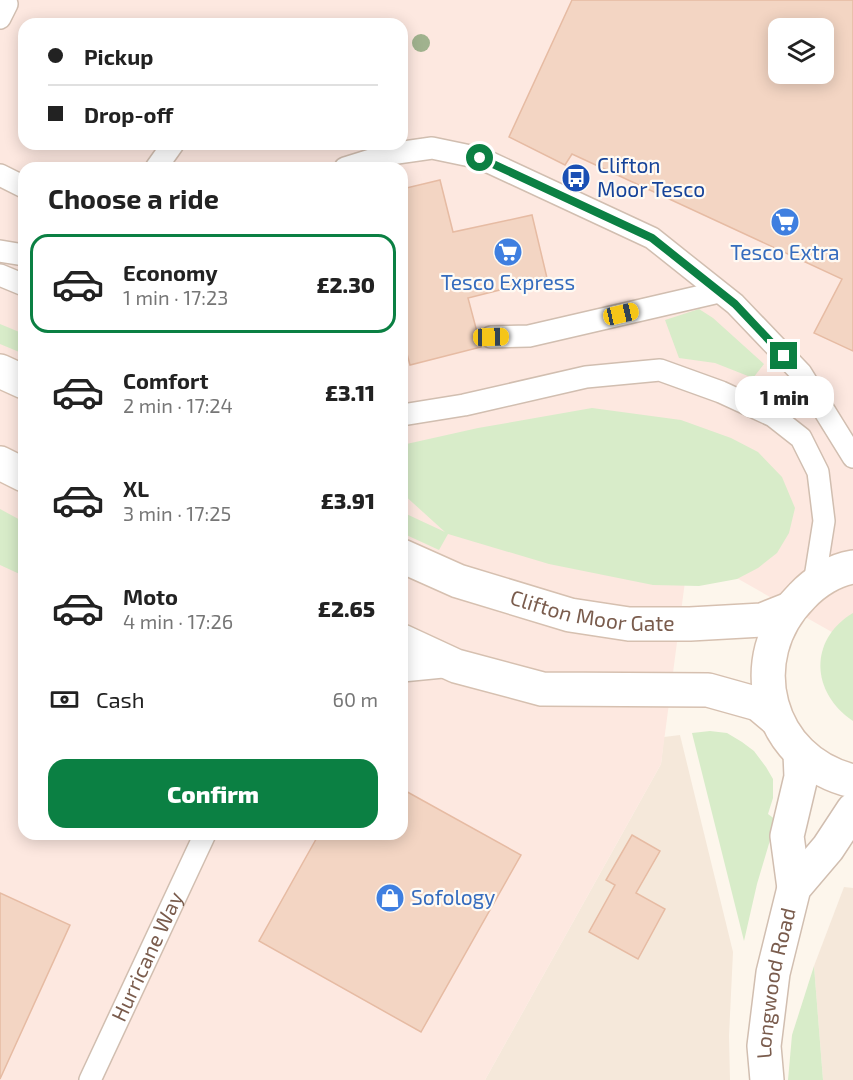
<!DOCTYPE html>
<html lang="en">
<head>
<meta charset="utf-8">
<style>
	body { margin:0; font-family:"Exo 2",sans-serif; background:#f2f2f2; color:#222; height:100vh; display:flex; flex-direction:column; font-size:22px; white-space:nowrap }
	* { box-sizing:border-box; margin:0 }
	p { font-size:20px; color:#767676 }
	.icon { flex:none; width:33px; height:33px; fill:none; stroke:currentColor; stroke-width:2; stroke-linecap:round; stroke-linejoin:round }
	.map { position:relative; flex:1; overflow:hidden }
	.side { position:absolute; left:18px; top:162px; width:390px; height:678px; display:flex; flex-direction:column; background:#fff; border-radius:18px; box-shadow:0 3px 15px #0003 }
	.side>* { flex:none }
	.top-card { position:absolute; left:18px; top:18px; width:390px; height:132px; border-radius:18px; box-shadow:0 3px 15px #0003; display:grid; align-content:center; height:132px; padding:0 30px; background:#fff }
	.fabs { position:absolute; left:768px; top:18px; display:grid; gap:12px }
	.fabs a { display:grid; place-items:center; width:66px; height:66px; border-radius:12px; background:#fff; box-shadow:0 3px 15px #0003; font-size:30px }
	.end { position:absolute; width:27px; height:27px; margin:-14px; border:8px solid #0b8043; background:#fff; box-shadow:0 0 0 3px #fff }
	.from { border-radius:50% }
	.bubble { position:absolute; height:42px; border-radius:18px; background:#fff; box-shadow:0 3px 15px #0003; font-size:20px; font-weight:800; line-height:42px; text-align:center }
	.car { position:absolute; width:18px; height:36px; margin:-18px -9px; border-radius:8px; box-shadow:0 0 4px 2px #0007; background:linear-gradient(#f5c518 24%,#345 0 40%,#f5c518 0 76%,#345 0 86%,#f5c518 0) }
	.top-card b { display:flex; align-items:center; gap:21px; height:57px; font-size:22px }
	.top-card b+b { border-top:2px solid #e0e0e0 }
	.top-card i { width:15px; height:15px; background:#222 }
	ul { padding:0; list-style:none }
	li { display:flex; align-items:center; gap:18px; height:99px; margin:0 12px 9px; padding:0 18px; border:3px solid transparent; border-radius:18px }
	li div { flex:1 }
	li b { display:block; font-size:22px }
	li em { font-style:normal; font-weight:800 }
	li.on { border-color:#0b8043 }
	li>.icon { width:54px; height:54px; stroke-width:1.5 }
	h2 { padding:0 30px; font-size:27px; line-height:72px }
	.pay { display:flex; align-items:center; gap:15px; height:66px; padding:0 30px; font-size:22px }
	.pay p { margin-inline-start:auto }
	.button { display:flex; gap:12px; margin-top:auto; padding:12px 30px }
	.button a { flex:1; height:69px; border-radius:18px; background:#0b8043; color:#fff; font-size:24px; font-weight:800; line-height:69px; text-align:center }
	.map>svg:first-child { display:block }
</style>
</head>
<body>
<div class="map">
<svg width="853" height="1080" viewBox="0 0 853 1080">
	<rect width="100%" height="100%" fill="#fdf6ec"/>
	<g fill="#f5e8da">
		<path d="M 680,735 L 733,952 L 729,1036 L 730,1080 L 485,1080 L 661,764 L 664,737 Z"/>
		<path d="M 844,887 L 853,888 L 853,1080 L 823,1080 L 814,966 Z"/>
	</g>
	<path fill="#fde8e0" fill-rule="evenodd" d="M 0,0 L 853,0 L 853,644 L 689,551 L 661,764 L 485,1080 L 0,1080 ZM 24,24 L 402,24 L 402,144 L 24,144 ZM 778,28 L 824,28 L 824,74 L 778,74 ZM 24,168 L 402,168 L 402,834 L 24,834 Z"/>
	<g fill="#d8ecc9">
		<path d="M 699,309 L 713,318 L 764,364 L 753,378 L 715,363 L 679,358 L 665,320 Z"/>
		<path d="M 0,324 L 24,334 L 24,354 L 0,344 Z"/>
		<path d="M 592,408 L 681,420 L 731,438 L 758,452 L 782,477 L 795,508 L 789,533 L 777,553 L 758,568 L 737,579 L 699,586 L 653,585 L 549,564 L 448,534 L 439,550 L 402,533 L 402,512 L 445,532 L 402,493 L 402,445 L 478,428 Z"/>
		<path d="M 0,509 L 24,522 L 24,576 L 0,565 Z"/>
		<path d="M 853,613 L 853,721 C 811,693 808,640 853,613 Z"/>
		<path d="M 710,731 L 727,733 L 742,742 L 754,751 L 766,767 L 773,779 L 773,798 L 768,814 L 776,820 L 757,884 L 744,941 L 692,733 Z"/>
		<path d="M 814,966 L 823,1080 L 788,1080 L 792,1035 Z"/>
	</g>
	<g fill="#f3d5c3" stroke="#e6bba3" stroke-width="1.5" fill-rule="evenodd">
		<path d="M 572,0 L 853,0 L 853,351 L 814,333 L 842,279 L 572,154 L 565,165 L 509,137 ZM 778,28 L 824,28 L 824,74 L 778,74 Z"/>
		<path d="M 440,180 L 453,232 L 532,215 L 547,278 L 468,298 L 481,347 L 410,365 L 402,335 L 402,189 Z"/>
		<path d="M 402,789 L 521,855 L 421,1032 L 259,941 L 319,834 L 402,834 Z"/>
		<path d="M 632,835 L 660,851 L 636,893 L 665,909 L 638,959 L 589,932 L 615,885 L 606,880 Z"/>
		<path d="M 0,893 L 70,925 L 0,1079 Z"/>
	</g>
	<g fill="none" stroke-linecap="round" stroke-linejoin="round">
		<g stroke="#d1beb0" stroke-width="24">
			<g id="lane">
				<path d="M 0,18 L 7,4"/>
				<path d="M 156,168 L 173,144"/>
				<path d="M 345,168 L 390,154 L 432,148 L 480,158 L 652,238 L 735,304 L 801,373 L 853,457"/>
				<path d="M 0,175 L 24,187"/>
				<path d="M 0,251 L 24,255"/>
				<path d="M 0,275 L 24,285"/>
				<path d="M 491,337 L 529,336 L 719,292"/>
				<path d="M 402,415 L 464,405 L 586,377 L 660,370 L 721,392 L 773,416 L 801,438 L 818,472 L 824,521 L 814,584"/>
				<path d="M 402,671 L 453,666"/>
				<path id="s1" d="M 90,1080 L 205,834"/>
			</g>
		</g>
		<g stroke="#d1beb0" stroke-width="36">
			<g id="street">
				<path d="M 794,888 L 787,836 L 801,777 L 800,753"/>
				<path id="s2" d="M 767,1080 L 764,1046 L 773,973 L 794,888 L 828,848 L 853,810"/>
			</g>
		</g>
		<g stroke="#d6c0b0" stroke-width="36">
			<g id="secondary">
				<path d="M 0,371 L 24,382"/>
				<path d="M 0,463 L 24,475"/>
				<path id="s3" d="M 402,556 L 458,581 L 570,615 L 629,624 L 690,624 L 762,620 L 787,610"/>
				<path d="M 853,567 C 834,570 815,582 802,596 C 740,658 767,761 853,781"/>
				<path d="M 402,641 L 456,666 L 542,689 L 708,690 L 758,704 L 777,720"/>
			</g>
		</g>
		<use href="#lane" stroke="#fff" stroke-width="21"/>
		<use href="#street" stroke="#fff" stroke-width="33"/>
		<use href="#secondary" stroke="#fff" stroke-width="33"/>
	</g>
	<circle fill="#a0b28e" cx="421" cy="43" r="9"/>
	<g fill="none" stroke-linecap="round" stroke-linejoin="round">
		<path stroke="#0b8043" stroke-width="8" d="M 480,158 L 652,238 L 735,304 L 784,356"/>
	</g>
	<defs>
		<g id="bus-disc" transform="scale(1.5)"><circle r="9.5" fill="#1a4fb4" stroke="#fffaf3"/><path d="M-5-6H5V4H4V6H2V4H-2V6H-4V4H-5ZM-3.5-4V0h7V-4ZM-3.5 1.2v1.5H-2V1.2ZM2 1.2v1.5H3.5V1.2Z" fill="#fff"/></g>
		<g id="supermarket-disc" transform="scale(1.5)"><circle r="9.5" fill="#3f7fe0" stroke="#fffaf3"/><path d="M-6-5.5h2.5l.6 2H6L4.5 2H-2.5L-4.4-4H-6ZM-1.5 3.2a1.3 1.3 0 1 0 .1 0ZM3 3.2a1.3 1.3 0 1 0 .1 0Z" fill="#fff"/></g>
		<g id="shop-disc" transform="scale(1.5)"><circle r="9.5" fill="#3f7fe0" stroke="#fffaf3"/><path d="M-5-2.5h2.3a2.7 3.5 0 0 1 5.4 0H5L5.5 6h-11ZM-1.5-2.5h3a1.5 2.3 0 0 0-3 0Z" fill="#fff"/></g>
	</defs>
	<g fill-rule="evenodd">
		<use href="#bus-disc" x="576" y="178"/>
		<use href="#supermarket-disc" x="785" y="222"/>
		<use href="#supermarket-disc" x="508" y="252"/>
		<use href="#shop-disc" x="390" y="898"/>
	</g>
	<g text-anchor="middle" stroke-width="4.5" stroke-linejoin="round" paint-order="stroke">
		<g font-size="21" fill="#164399" stroke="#fffaf3" text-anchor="start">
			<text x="597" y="173">Clifton<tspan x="597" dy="24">Moor Tesco</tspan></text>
		</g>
		<g font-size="21" fill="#366cbe" stroke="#fffaf3">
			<text x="785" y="260">Tesco Extra</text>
			<text x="508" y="290">Tesco Express</text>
			<text x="411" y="905" text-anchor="start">Sofology</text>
		</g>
		<g font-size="21" fill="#7a5c4d" stroke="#fffaf3">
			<text dy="7" stroke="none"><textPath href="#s3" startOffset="200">Clifton Moor Gate</textPath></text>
			<text dy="7" stroke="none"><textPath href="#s1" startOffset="136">Hurricane Way</textPath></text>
			<text dy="7" stroke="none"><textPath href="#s2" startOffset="98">Longwood Road</textPath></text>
		</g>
	</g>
</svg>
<div class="fabs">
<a><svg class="icon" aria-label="layers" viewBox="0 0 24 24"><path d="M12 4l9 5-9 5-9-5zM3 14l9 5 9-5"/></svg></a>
</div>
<i class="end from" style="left:480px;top:158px"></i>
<i class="end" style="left:784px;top:356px"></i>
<div class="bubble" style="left:735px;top:376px;width:99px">1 min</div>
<i class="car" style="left:621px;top:314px;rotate:77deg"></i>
<i class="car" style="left:491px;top:337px;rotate:89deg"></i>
<div class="top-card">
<b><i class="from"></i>Pickup</b>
<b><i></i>Drop-off</b>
</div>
<section class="side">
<h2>Choose a ride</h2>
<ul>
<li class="on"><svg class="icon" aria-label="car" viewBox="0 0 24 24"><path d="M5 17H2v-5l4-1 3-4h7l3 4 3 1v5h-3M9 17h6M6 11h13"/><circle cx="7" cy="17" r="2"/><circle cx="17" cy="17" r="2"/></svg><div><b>Economy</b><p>1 min · 17:23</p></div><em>£2.30</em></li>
<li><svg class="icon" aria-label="car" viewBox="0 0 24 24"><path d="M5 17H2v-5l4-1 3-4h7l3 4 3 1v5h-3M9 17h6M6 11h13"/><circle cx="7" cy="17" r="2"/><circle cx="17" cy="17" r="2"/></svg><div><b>Comfort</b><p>2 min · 17:24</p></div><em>£3.11</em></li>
<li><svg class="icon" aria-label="car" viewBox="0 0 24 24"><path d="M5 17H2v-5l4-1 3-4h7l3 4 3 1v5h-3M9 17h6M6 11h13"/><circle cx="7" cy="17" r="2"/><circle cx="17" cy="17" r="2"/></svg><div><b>XL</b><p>3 min · 17:25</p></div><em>£3.91</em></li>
<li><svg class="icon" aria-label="car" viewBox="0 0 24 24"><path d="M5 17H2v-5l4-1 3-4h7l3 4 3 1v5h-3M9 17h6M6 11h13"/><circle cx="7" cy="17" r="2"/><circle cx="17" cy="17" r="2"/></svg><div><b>Moto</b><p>4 min · 17:26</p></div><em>£2.65</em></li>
</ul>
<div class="pay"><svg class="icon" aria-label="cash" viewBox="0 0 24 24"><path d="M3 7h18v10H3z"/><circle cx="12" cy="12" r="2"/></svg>Cash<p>60 m</p></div>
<div class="button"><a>Confirm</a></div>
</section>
</div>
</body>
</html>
